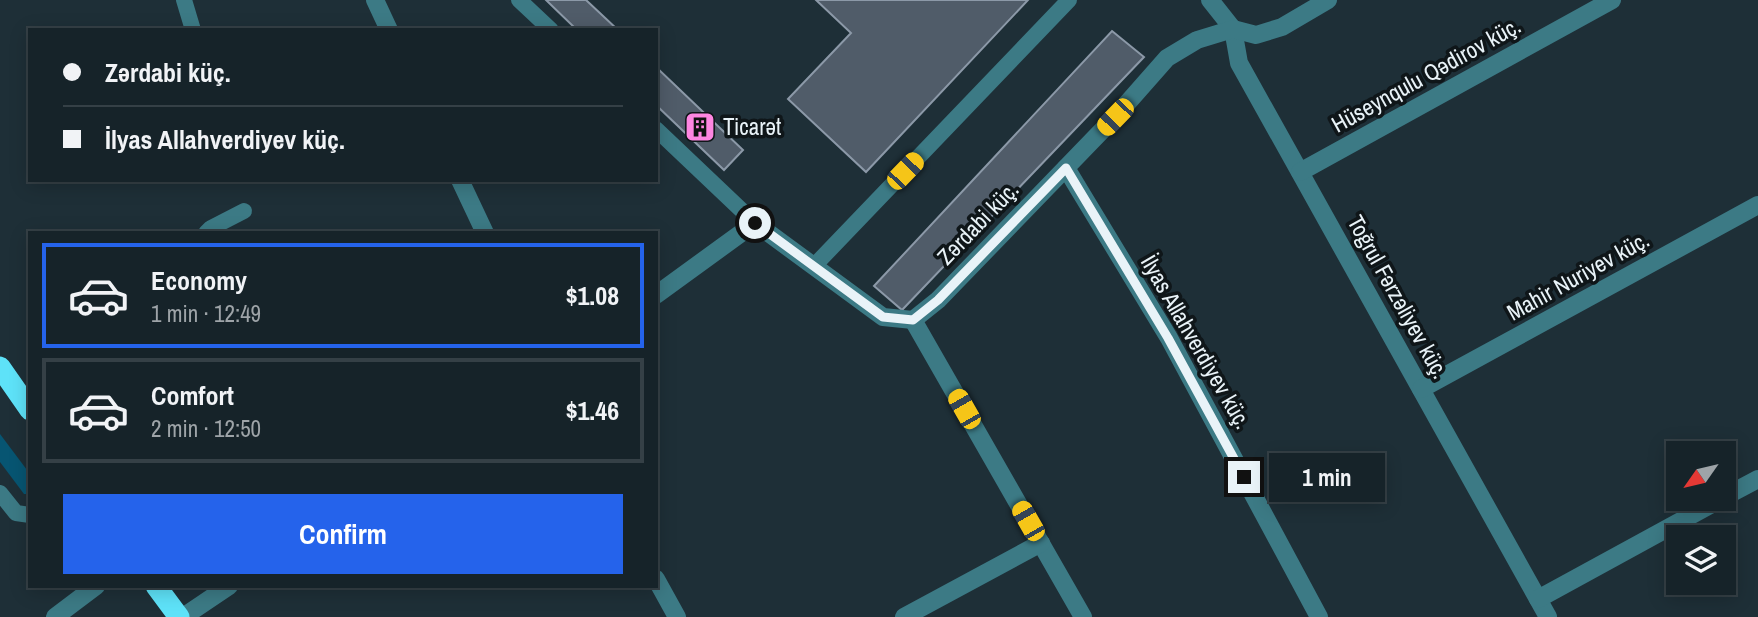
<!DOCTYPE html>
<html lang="en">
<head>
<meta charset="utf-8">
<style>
	body { margin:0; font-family:"Archivo Narrow",sans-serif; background:#1f2b31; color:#f1f3f6; height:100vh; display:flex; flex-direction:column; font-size:26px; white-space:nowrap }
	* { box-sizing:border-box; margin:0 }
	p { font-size:23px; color:#9ea4a8 }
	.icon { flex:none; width:38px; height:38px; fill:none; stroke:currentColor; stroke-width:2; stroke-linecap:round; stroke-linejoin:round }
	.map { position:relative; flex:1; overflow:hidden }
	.sheet { position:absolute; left:28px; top:231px; width:630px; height:357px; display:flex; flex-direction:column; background:#162329; border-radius:0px; box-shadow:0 4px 18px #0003,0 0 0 2px #354046 }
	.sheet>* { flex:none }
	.top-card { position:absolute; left:28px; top:28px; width:630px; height:154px; border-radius:0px; box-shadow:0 4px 18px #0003,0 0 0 2px #354046; display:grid; align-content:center; height:154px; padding:0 35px; background:#162329 }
	.needle { width:46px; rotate:236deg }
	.controls { position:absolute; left:1666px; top:441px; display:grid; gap:14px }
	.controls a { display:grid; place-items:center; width:70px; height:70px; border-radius:0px; background:#162329; box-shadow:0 4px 18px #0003,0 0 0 2px #354046; font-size:35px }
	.end { position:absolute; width:32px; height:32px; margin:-16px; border:9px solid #e9f3f8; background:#111; box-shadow:0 0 0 4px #111 }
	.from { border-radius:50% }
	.bubble { position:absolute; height:49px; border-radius:0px; background:#162329; box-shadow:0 4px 18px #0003,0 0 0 2px #354046; font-size:23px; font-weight:800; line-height:49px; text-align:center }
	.car { position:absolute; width:21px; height:42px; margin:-21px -10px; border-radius:9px; box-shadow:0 0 5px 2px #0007; background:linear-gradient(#f5c518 24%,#345 0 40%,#f5c518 0 76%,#345 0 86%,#f5c518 0) }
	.top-card b { display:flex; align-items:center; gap:24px; height:66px; font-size:26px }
	.top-card b+b { border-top:2px solid #354046 }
	.top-card i { width:18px; height:18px; background:#f1f3f6 }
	ul { padding:12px 0 0; list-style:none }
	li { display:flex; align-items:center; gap:21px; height:105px; margin:0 14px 10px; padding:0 21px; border:4px solid #354046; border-radius:0px }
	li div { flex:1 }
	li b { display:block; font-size:26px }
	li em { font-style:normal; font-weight:800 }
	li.active { border-color:#2563eb }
	li>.icon { width:63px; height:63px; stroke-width:1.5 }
	.primary-button { display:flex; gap:14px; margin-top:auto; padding:14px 35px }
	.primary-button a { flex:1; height:80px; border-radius:0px; background:#2563eb; color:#fff; font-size:28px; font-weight:800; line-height:80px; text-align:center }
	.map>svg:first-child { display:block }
</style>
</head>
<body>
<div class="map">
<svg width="1758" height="617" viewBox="0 0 1758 617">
	<rect width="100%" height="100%" fill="#1e2f37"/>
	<path fill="#075572" d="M 0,434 L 30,474 L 30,494 L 24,494 L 0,462 Z"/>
	<g fill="#505c69" stroke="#8c99a8" stroke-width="2">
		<path d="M 546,0 L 586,0 L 618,30 L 577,30 Z"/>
		<path d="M 816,0 L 1028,0 L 866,172 L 788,99 L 851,33 Z"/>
		<path d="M 1112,31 L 1144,57 L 902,310 L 874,286 Z"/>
		<path d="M 656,67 L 743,150 L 724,170 L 656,105 Z"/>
	</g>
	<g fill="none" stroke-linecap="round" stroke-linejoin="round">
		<g stroke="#3c7a85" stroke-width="16">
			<path d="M 184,0 L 193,30"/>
			<path d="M 519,0 L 551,30"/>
			<path d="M 656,129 L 755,223"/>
			<path d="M 206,233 L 211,228 L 244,211"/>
			<path d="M 814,266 L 1069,0"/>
			<path d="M 0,493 L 16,513 L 30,515"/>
		</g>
		<g stroke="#3c7a85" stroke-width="18">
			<path d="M 375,0 L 389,30"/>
			<path d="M 1210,0 L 1233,29 L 1239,63 L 1548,617"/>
			<path d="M 1066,168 L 1169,338 L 1319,617"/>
			<path d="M 1300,172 L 1612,0"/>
			<path d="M 460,180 L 485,233"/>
			<path d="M 656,295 L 755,223 L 883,317 L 913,320 L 938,300 L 1115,117 L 1167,58 L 1197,40 L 1233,29 L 1256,35 L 1282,27 L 1328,0"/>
			<path d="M 913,320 L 1083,617"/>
			<path d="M 1421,389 L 1758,205"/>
			<path d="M 1724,497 L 1758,479"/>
			<path d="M 656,579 L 677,617"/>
			<path d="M 1538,599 L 1721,499"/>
			<path d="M 55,617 L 96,586"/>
			<path d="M 183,617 L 229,586"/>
			<path d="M 904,617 L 1041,543"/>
		</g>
		<g stroke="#5ee2f8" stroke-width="21">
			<path d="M 0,367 L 30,410"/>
			<path d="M 156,586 L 179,617"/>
		</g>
	</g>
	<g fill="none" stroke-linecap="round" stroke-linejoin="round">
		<path stroke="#e9f3f8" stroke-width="9" d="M 755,223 L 883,317 L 913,320 L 938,300 L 1066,168 L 1168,338 L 1244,477"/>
	</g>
	<defs>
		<g id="building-square" transform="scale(1.575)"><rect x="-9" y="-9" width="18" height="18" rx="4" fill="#fe86e1" stroke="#0f1619"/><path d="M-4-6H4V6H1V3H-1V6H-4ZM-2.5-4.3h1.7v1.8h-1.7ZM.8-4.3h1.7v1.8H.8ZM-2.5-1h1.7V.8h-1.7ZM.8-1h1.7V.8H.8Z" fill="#111"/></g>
	</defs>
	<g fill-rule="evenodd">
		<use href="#building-square" x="700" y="127"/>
	</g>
	<g text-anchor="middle" stroke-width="7" stroke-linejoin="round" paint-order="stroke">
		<g font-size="23" fill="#e9f3f8" stroke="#0f1619">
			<text transform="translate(1426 75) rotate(-29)" y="8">Hüseynqulu Qədirov küç.</text>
			<text transform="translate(978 223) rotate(-46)" y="8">Zərdabi küç.</text>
			<text transform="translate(1578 276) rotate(-29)" y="8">Mahir Nuriyev küç.</text>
			<text transform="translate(1398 297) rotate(61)" y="8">Toğrul Fərzəliyev küç.</text>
			<text transform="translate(1196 342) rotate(60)" y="8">İlyas Allahverdiyev küç.</text>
		</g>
		<g font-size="23" fill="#e9f3f8" stroke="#0f1619" text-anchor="start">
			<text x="723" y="135">Ticarət</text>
		</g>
	</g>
</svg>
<div class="controls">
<a><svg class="needle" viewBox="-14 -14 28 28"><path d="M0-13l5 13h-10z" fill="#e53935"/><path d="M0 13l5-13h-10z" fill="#9ea4a8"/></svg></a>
<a><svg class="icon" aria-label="layers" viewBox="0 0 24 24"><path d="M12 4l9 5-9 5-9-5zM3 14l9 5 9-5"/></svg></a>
</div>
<i class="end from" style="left:755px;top:223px"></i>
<i class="end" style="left:1244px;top:477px"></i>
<div class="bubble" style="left:1269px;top:453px;width:116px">1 min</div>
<i class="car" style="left:1115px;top:117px;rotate:224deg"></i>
<i class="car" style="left:905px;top:171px;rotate:44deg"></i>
<i class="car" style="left:964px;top:409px;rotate:330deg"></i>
<i class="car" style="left:1028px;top:521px;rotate:330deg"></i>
<div class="top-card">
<b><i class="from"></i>Zərdabi küç.</b>
<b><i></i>İlyas Allahverdiyev küç.</b>
</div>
<section class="sheet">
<ul>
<li class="active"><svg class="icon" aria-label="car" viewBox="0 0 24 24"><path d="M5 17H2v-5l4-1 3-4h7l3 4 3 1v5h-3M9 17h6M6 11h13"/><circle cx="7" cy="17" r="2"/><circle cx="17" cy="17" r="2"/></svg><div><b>Economy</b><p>1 min · 12:49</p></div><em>$1.08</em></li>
<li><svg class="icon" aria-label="car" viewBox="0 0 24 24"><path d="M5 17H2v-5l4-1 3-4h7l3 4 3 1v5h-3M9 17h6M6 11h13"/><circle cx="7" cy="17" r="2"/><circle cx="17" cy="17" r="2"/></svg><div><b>Comfort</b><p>2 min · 12:50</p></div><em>$1.46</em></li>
</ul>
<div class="primary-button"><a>Confirm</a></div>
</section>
</div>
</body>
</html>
